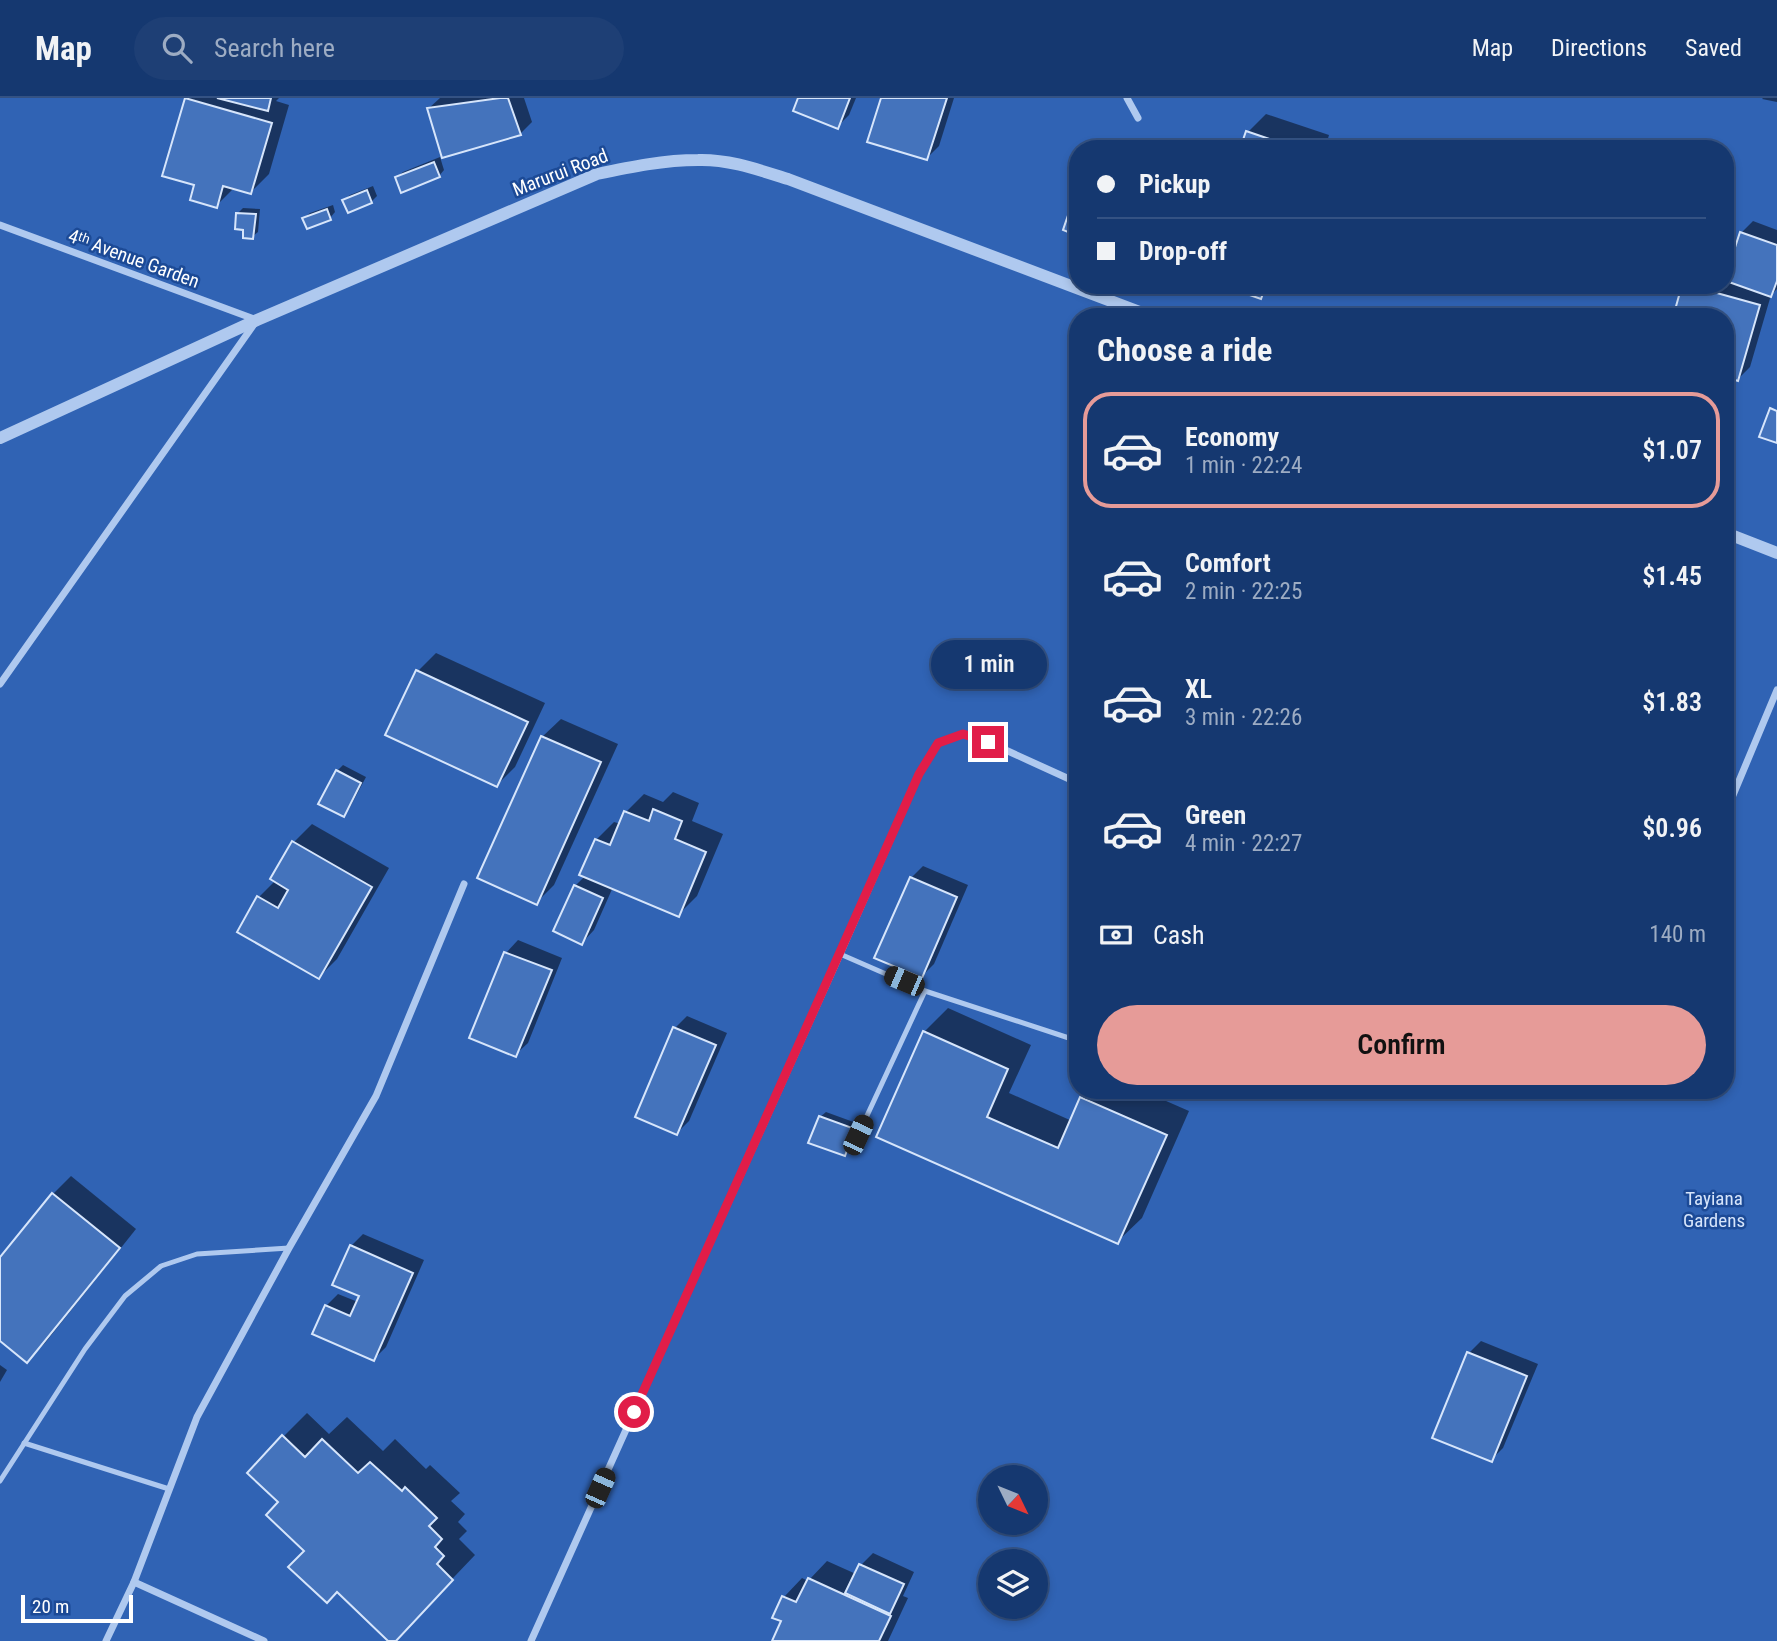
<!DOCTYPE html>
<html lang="en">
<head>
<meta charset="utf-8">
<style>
	body { margin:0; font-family:"Roboto Condensed",sans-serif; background:#1e3f75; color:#f1f3f6; height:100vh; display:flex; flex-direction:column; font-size:26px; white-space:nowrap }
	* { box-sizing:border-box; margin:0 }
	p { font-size:23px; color:#9dacc3 }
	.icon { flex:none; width:38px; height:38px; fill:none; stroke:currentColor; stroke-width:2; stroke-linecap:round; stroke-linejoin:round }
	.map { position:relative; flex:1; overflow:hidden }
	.panel { position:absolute; left:1069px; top:210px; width:665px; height:791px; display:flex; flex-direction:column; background:#153870; border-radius:28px; box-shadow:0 4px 10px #0003,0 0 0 2px #345283 }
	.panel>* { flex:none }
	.banner { position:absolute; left:1069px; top:42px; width:665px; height:154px; border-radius:28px; box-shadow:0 4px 10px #0003,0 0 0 2px #345283; display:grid; align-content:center; height:154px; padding:0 28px; background:#153870 }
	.needle { width:46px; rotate:133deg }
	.tools { position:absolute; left:978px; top:1367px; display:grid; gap:14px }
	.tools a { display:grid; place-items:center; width:70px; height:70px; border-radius:50%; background:#153870; box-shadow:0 4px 10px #0003,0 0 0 2px #345283; font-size:35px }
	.scale { position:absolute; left:21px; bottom:18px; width:112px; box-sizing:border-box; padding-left:7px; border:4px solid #fff; border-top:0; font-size:19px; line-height:24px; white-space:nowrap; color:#fff; -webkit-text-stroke:5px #1c4a96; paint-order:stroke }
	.end { position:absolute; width:32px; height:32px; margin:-16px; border:9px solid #e11d48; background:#fff; box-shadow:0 0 0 4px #fff }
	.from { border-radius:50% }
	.bubble { position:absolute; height:49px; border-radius:24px; background:#153870; box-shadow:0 4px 10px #0003,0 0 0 2px #345283; font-size:23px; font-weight:600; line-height:49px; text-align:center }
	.car { position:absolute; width:21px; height:42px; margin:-21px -10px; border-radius:9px; box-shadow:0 0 5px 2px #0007; background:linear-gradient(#222 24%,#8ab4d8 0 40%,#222 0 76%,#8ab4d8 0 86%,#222 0) }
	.banner b { display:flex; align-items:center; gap:24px; height:66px; font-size:26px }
	.banner b+b { border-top:2px solid #345283 }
	.banner i { width:18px; height:18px; background:#f1f3f6 }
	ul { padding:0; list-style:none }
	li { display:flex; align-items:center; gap:21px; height:116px; margin:0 14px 10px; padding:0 14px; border:4px solid transparent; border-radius:28px }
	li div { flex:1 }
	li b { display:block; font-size:26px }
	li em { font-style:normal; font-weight:600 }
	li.selected { border-color:#e69b98 }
	li>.icon { width:63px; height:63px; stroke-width:1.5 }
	h2 { padding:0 28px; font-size:32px; line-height:84px }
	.pay { display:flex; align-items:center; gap:18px; height:77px; padding:0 28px; font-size:26px }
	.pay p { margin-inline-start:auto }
	.button { display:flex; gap:14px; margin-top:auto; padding:14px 28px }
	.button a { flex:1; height:80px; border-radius:42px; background:#e69b98; color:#111; font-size:28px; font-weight:600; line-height:80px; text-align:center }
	header { display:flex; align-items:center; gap:42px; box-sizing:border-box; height:98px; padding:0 35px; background:#153870; border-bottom:2px solid #345283 }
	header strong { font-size:33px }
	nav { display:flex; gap:38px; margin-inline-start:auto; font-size:24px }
	.search { width:490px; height:63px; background:#1e3f75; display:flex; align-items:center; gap:18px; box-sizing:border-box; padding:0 24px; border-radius:38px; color:#9dacc3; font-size:26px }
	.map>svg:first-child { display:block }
</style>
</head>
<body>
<header>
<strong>Map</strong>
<div class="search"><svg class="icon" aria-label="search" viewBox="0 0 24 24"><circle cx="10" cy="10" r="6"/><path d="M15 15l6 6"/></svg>Search here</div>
<nav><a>Map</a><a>Directions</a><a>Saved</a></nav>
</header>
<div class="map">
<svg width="1777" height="1543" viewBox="0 0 1777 1543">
	<rect width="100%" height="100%" fill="#1c4a96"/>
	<path fill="#3063b4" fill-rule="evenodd" d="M 0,0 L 1777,0 L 1777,1543 L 0,1543 ZM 1078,51 L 1726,51 L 1726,187 L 1078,187 ZM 1078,219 L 1726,219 L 1726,992 L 1078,992 ZM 990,1379 L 1036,1379 L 1036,1424 L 990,1424 ZM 990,1463 L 1036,1463 L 1036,1508 L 990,1508 Z"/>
	<g fill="#0007">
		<path d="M 187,0 L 279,0 L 276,3 L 289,7 L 269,76 L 251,94 L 235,89 L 216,108 L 196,85 Z"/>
		<path d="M 440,0 L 524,0 L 532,24 L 520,36 L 429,10 Z"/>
		<path d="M 800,0 L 856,0 L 849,17 L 837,29 Z"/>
		<path d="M 883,0 L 954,0 L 939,48 L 927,60 Z"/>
		<path d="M 1763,0 L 1777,0 L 1777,4 L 1762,1 Z"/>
		<path d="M 1266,16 L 1329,37 L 1325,51 L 1242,51 L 1248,34 Z"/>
		<path d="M 440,59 L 444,72 L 439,78 L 397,79 L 403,74 Z"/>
		<path d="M 373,88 L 377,98 L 371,104 L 344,102 L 350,97 Z"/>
		<path d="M 333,107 L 335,114 L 330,120 L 304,120 L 310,115 Z"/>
		<path d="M 243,110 L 260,111 L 258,134 L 252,139 L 245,131 L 238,115 Z"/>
		<path d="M 1753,123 L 1777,132 L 1777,191 L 1771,197 L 1750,269 L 1738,281 L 1726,278 L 1726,219 L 1684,187 L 1726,187 L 1726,183 L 1741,135 Z"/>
		<path d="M 1226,187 L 1273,187 L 1261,199 Z"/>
		<path d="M 436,555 L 545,605 L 515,669 L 497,687 L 418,573 Z"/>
		<path d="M 561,621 L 618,646 L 554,787 L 536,805 L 542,639 Z"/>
		<path d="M 343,667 L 366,679 L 349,711 L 343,717 L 337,673 Z"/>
		<path d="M 673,694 L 699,705 L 692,723 L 723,736 L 697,798 L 678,817 L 613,789 L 594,832 L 582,845 L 575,788 L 585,778 L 596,742 L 614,724 L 621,726 L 626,714 L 644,696 L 663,704 Z"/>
		<path d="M 312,726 L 389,770 L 337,861 L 319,879 L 259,799 L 276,782 L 294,744 Z"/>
		<path d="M 923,768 L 968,787 L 934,866 L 922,878 L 911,780 Z"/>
		<path d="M 518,842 L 562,860 L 528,945 L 515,957 L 472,939 L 506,855 Z"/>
		<path d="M 948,910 L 1031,947 L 1009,995 L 1072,1023 L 1082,1000 L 1090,992 L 1141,992 L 1189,1013 L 1142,1120 L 1118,1143 L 878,1038 L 924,934 Z"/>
		<path d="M 687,918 L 727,935 L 689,1023 L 677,1035 L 675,930 Z"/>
		<path d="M 826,1014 L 859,1026 L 850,1051 L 845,1056 L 820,1019 Z"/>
		<path d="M 71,1078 L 136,1131 L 45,1245 L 27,1263 L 0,1241 L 0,1162 L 53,1096 Z"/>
		<path d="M 363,1136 L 424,1162 L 386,1249 L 374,1261 L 326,1208 L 338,1196 L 358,1204 L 361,1198 L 335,1186 L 351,1148 Z"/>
		<path d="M 1481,1243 L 1538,1266 L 1503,1350 L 1491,1362 L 1469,1255 Z"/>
		<path d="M 0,1267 L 7,1272 L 0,1284 Z"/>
		<path d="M 307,1315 L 329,1336 L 347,1319 L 383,1353 L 395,1341 L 426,1371 L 430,1367 L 460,1395 L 451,1403 L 465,1416 L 458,1424 L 467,1433 L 459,1441 L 475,1457 L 393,1543 L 391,1543 L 307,1453 L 281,1404 L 283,1339 Z"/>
		<path d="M 873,1455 L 914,1474 L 903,1498 L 908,1500 L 888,1543 L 774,1543 L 783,1522 L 774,1519 L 784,1499 L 802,1480 L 808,1483 L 827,1463 L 856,1476 L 861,1467 Z"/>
	</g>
	<g fill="#4473bc" stroke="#d6e5fb" stroke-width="2">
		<path d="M 185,0 L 272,25 L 251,96 L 223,88 L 217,110 L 190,102 L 194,87 L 162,78 Z"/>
		<path d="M 217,0 L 271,0 L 268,13 Z"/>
		<path d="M 500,0 L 508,0 L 521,37 L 442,60 L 427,10 Z"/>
		<path d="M 798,0 L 850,0 L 838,31 L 793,13 Z"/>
		<path d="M 881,0 L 947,0 L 927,62 L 867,44 Z"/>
		<path d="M 1246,33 L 1299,51 L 1240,51 Z"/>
		<path d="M 434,64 L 440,79 L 401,95 L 395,79 Z"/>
		<path d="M 1078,88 L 1078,138 L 1063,132 Z"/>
		<path d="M 367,92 L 372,105 L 348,115 L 342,102 Z"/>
		<path d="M 327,111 L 331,122 L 307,131 L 302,120 Z"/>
		<path d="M 236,115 L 256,116 L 253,141 L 243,140 L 243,132 L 235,131 Z"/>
		<path d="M 1740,134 L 1777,147 L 1777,183 L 1771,199 L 1726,183 L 1726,177 Z"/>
		<path d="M 1221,187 L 1266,187 L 1261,201 Z"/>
		<path d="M 1682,187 L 1688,187 L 1760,207 L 1738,283 L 1726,279 L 1726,219 L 1673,219 Z"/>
		<path d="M 1770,310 L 1777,313 L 1777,345 L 1759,339 Z"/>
		<path d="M 416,572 L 528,624 L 497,689 L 385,637 Z"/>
		<path d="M 541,638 L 601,664 L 537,807 L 477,780 Z"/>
		<path d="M 336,672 L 361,685 L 344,719 L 318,706 Z"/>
		<path d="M 653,711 L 682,723 L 675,741 L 706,754 L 679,819 L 579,777 L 595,741 L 610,747 L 624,713 L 649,723 Z"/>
		<path d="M 292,743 L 372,789 L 319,881 L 237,834 L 257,798 L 278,810 L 288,792 L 270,781 Z"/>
		<path d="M 910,779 L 957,799 L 922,880 L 874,860 Z"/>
		<path d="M 574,787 L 603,800 L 582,847 L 553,833 Z"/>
		<path d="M 504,854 L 552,872 L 516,959 L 469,940 Z"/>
		<path d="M 673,929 L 716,947 L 677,1037 L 635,1019 Z"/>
		<path d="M 923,933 L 1008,971 L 987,1019 L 1058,1050 L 1080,999 L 1167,1037 L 1118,1146 L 876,1039 Z"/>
		<path d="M 819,1018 L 855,1031 L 845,1058 L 808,1045 Z"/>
		<path d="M 52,1095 L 120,1150 L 27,1265 L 0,1243 L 0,1159 Z"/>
		<path d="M 350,1147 L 413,1175 L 374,1263 L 312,1236 L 325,1207 L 350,1218 L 359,1198 L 332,1187 Z"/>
		<path d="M 1467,1254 L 1527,1278 L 1492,1364 L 1432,1340 Z"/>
		<path d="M 282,1337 L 305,1359 L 322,1341 L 358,1375 L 370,1364 L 402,1393 L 405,1389 L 437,1420 L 429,1428 L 442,1441 L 435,1449 L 444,1458 L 437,1466 L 453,1482 L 396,1543 L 388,1543 L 337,1494 L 327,1505 L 288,1469 L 304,1453 L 266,1417 L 278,1404 L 247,1375 Z"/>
		<path d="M 859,1466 L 904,1486 L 890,1516 L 845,1495 Z"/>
		<path d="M 808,1480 L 891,1518 L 879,1543 L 772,1543 L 781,1523 L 772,1520 L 782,1498 L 796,1504 Z"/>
	</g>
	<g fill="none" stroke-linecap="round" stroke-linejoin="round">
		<g stroke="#afc9ef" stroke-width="5">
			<path d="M 840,856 L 925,893 L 1078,943"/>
			<path d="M 858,1037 L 925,893"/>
			<path d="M 24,1345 L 169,1391"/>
			<path d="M 0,1383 L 85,1251 L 125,1198 L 161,1168 L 197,1156 L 289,1150"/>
		</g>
		<g stroke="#afc9ef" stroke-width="7">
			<path d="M 1127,0 L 1138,20"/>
			<path d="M 0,127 L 257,222 L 0,586"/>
			<path d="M 1726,714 L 1777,592"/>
			<path d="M 134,1484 L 264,1543"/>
			<path d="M 106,1543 L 134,1484 L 197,1319 L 289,1150 L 376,998 L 464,786"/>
			<path d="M 531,1543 L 840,856 L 919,676 L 938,645 L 963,636 L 988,644 L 1078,685"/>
		</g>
		<g stroke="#afc9ef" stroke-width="12">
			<path d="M 0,340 L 257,222 L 597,76 C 630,69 664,62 698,62 C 729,61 759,72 788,81 L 1153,219"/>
			<path d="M 1726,435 L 1777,455"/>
		</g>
	</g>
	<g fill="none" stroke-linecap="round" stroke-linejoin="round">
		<path stroke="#e11d48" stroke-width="9" d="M 634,1314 L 828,881 L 919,676 L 938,645 L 963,636 L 988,644"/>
	</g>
	<g text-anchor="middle" stroke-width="5" stroke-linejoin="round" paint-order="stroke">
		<g font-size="19" fill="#fff" stroke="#1c4a96">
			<text transform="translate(560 74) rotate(-21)" y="7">Marurui Road</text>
			<text transform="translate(134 160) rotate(20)" y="7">4ᵗʰ Avenue Garden</text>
		</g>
		<g font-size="19" fill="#d6e5fb" stroke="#1c4a96">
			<text x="1714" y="1107">Tayiana<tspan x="1714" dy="22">Gardens</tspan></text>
		</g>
	</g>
</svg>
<div class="tools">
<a><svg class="needle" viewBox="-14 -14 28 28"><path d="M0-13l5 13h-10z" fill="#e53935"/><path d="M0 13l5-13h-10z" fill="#9dacc3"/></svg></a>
<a><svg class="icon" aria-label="layers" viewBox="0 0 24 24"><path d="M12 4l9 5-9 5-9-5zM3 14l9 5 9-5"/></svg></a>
</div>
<div class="scale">20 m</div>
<i class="end from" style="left:634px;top:1314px"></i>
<i class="end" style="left:988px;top:644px"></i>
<div class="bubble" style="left:931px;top:542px;width:116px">1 min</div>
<i class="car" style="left:904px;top:883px;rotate:293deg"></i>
<i class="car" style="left:858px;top:1037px;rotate:25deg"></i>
<i class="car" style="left:600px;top:1390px;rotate:24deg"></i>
<div class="banner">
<b><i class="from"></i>Pickup</b>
<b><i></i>Drop-off</b>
</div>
<section class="panel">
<h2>Choose a ride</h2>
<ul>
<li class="selected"><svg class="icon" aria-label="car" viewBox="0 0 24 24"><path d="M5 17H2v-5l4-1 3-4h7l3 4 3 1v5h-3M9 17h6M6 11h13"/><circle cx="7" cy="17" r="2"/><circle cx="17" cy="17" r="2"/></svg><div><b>Economy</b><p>1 min · 22:24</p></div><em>$1.07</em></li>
<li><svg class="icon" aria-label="car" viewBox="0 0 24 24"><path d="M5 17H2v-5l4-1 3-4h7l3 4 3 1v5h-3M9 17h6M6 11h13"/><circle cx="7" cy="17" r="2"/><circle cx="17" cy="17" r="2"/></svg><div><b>Comfort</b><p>2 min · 22:25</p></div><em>$1.45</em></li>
<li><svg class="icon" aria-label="car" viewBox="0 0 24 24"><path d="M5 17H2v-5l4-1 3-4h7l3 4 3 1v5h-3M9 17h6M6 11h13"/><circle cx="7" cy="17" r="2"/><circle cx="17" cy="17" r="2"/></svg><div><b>XL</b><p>3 min · 22:26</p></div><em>$1.83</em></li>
<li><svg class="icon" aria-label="car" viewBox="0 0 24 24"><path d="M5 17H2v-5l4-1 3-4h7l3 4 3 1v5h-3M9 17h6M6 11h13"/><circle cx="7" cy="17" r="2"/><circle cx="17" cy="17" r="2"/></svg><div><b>Green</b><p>4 min · 22:27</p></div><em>$0.96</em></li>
</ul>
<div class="pay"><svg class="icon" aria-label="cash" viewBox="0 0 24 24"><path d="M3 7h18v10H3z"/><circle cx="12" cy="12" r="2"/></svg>Cash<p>140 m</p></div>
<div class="button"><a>Confirm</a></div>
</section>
</div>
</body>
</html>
